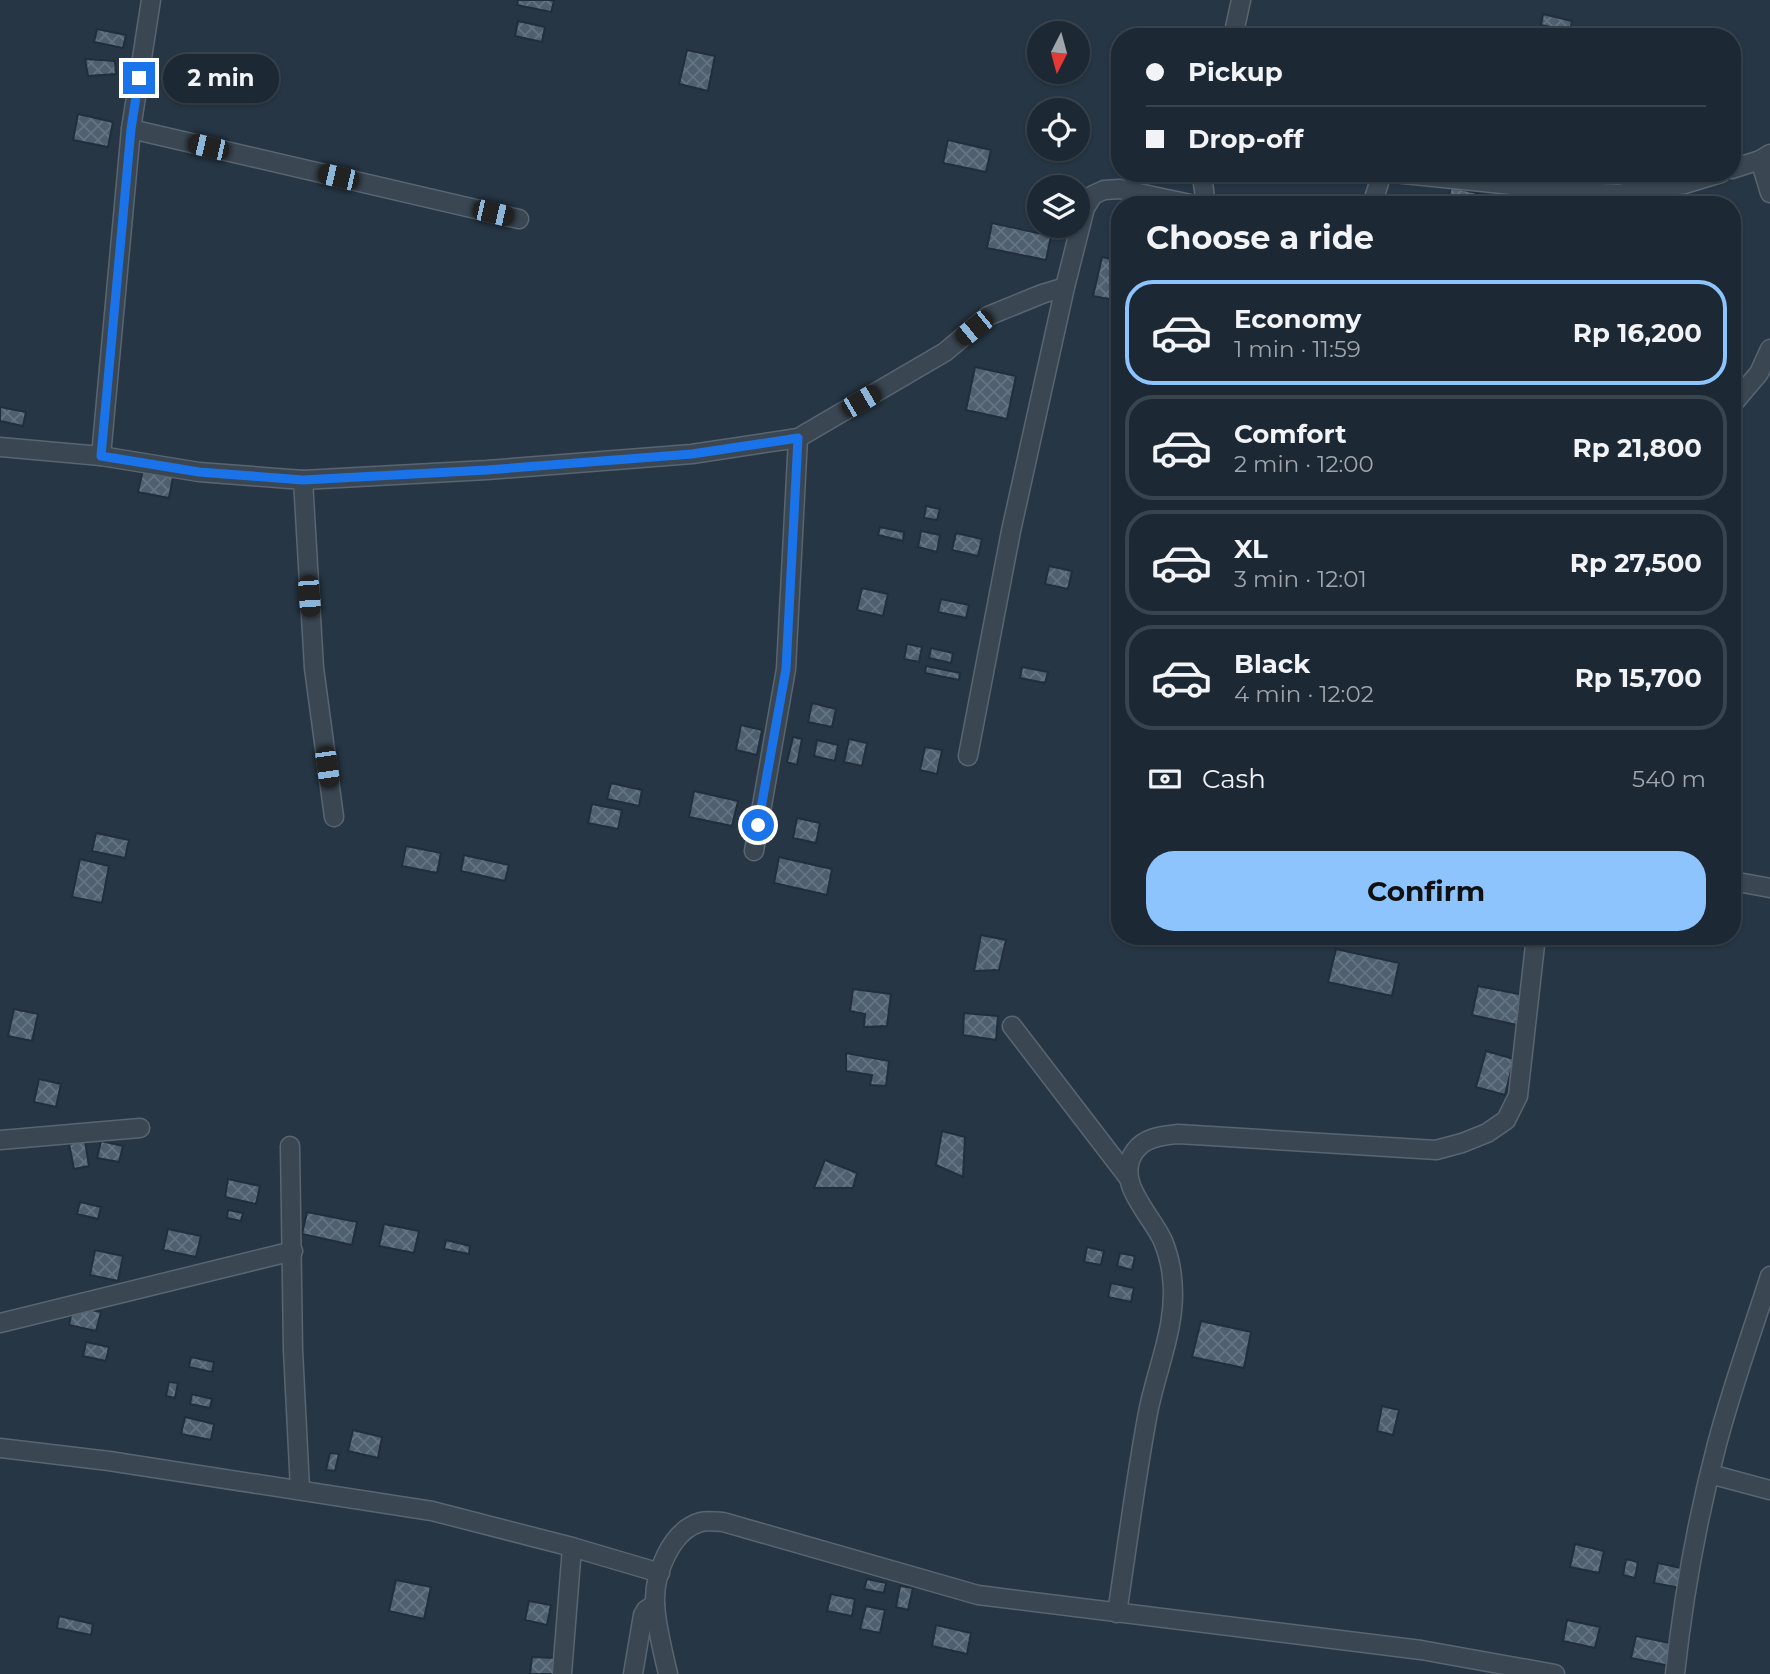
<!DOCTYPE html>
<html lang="en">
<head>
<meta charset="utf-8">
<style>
	body { margin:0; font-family:Montserrat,sans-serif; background:#25303b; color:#f1f3f6; height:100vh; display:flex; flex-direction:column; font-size:26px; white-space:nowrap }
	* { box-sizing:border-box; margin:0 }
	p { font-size:23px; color:#a0a6ac }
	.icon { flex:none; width:38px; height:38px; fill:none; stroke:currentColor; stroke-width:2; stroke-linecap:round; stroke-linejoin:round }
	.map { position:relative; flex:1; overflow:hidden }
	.side { position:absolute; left:1111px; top:196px; width:630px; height:749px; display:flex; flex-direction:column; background:#1c2833; border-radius:28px; box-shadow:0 2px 5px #0004,0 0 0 2px #3a444e }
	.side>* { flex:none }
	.guide { position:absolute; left:1111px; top:28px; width:630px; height:154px; border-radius:28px; box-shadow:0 2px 5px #0004,0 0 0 2px #3a444e; display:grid; align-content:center; height:154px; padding:0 35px; background:#1c2833 }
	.needle { width:46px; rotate:186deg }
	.buttons { position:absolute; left:1027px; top:21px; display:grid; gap:14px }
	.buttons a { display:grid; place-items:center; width:63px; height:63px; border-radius:50%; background:#1c2833; box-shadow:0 2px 5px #0004,0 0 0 2px #3a444e; font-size:35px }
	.end { position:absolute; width:32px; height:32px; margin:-16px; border:9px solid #1a73e8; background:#fff; box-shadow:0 0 0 4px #fff }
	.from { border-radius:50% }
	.bubble { position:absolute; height:49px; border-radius:24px; background:#1c2833; box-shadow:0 2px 5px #0004,0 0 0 2px #3a444e; font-size:23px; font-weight:700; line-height:49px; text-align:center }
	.car { position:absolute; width:21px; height:42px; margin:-21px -10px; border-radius:9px; box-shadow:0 0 5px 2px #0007; background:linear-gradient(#222 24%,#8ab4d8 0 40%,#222 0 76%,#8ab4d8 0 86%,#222 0) }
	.guide b { display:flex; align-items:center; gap:24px; height:66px; font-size:26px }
	.guide b+b { border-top:2px solid #3a444e }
	.guide i { width:18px; height:18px; background:#f1f3f6 }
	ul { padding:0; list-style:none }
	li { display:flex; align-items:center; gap:21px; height:105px; margin:0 14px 10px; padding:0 21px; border:4px solid #3a444e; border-radius:28px }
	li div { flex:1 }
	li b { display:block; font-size:26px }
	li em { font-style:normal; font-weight:700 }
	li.selected { border-color:#8dc4fd }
	li>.icon { width:63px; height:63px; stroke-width:1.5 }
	h2 { padding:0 35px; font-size:32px; line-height:84px }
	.pay { display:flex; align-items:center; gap:18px; height:77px; padding:0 35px; font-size:26px }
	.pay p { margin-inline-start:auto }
	.action { display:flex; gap:14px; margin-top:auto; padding:14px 35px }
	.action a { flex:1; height:80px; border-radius:28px; background:#8dc4fd; color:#111; font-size:28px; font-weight:700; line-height:80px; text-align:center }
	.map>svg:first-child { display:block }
</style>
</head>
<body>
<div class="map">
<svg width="1770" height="1674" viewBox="0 0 1770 1674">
	<defs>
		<pattern id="building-cross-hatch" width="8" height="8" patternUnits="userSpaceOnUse" patternTransform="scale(1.75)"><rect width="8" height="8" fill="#4e5f6f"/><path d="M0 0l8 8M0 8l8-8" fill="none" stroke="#657482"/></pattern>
	</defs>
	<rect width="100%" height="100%" fill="#263644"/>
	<g fill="url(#building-cross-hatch)" stroke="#212e3b" stroke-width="2">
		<path d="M 518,0 L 550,0 L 554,1 L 551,12 L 517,5 Z"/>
		<path d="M 1543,14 L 1572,21 L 1570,31 L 1541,25 Z"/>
		<path d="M 518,21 L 545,27 L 542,42 L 515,36 Z"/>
		<path d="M 97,29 L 126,35 L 123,48 L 94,42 Z"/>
		<path d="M 687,50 L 715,56 L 708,91 L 679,84 Z"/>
		<path d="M 85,59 L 115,61 L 116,74 L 88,76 Z"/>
		<path d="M 78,114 L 113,122 L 108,147 L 73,140 Z"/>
		<path d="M 948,140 L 991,150 L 986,172 L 943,163 Z"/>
		<path d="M 1451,187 L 1502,199 L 1501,205 L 1447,205 Z"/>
		<path d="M 1644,195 L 1667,200 L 1666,205 L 1642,205 Z"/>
		<path d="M 992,223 L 1051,236 L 1046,260 L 987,248 Z"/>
		<path d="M 1102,257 L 1120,261 L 1120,301 L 1093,296 Z"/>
		<path d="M 975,367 L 1016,376 L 1007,419 L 966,410 Z"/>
		<path d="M 0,407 L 26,412 L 23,426 L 0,421 Z"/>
		<path d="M 144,465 L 174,472 L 169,498 L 138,492 Z"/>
		<path d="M 926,506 L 940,509 L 937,520 L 924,518 Z"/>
		<path d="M 880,527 L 904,532 L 903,541 L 878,535 Z"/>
		<path d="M 921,531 L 940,535 L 937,552 L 918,547 Z"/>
		<path d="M 956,533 L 982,539 L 978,556 L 952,550 Z"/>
		<path d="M 1049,566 L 1072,571 L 1068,589 L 1045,584 Z"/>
		<path d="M 862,588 L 888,594 L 883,616 L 857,610 Z"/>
		<path d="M 941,599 L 969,605 L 966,618 L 938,612 Z"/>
		<path d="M 907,644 L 922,647 L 919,662 L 904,659 Z"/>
		<path d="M 931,648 L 953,653 L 951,663 L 929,658 Z"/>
		<path d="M 926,666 L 960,673 L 959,680 L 925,673 Z"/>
		<path d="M 1022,667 L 1048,672 L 1045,683 L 1020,678 Z"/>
		<path d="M 812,703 L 836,709 L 832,727 L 808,722 Z"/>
		<path d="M 741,725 L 762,730 L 757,755 L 736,750 Z"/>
		<path d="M 793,737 L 802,739 L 797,765 L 787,762 Z"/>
		<path d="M 849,739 L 867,743 L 862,766 L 844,762 Z"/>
		<path d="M 817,740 L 838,745 L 835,761 L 814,756 Z"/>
		<path d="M 925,747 L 942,750 L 937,774 L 920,770 Z"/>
		<path d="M 611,783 L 642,790 L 639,806 L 607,799 Z"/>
		<path d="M 694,791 L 738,801 L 732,826 L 689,817 Z"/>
		<path d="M 592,804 L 622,810 L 618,829 L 588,823 Z"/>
		<path d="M 797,818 L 820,823 L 816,843 L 793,838 Z"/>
		<path d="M 96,833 L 129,840 L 125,858 L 92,851 Z"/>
		<path d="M 406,846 L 441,853 L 437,873 L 402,866 Z"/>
		<path d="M 464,855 L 509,865 L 505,881 L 461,871 Z"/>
		<path d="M 779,857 L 832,869 L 827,895 L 774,883 Z"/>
		<path d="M 80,859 L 109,866 L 102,903 L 72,897 Z"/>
		<path d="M 981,935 L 1006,940 L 999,970 L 974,971 Z"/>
		<path d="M 1336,949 L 1399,963 L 1392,996 L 1328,982 Z"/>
		<path d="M 1478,986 L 1524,995 L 1517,1025 L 1472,1015 Z"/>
		<path d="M 853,989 L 891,994 L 887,1026 L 864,1027 L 865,1014 L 850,1011 Z"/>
		<path d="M 14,1009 L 38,1014 L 32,1041 L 8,1036 Z"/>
		<path d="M 964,1013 L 998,1016 L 996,1040 L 963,1035 Z"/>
		<path d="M 1486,1051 L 1514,1059 L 1505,1095 L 1476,1087 Z"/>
		<path d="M 846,1053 L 889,1061 L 886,1086 L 870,1085 L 872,1075 L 846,1071 Z"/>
		<path d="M 39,1079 L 61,1084 L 56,1107 L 34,1102 Z"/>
		<path d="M 942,1131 L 965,1137 L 963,1177 L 936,1165 Z"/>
		<path d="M 85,1141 L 89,1166 L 74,1169 L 69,1144 Z"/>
		<path d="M 101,1141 L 123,1146 L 119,1162 L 97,1158 Z"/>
		<path d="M 825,1160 L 857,1173 L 853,1188 L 814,1188 Z"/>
		<path d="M 228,1179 L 260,1186 L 256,1204 L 225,1197 Z"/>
		<path d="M 80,1202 L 101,1207 L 98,1219 L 77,1214 Z"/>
		<path d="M 228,1210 L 243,1213 L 241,1221 L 227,1218 Z"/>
		<path d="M 307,1212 L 357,1222 L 352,1245 L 302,1234 Z"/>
		<path d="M 384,1224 L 419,1231 L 414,1253 L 379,1246 Z"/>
		<path d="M 168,1229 L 201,1236 L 196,1257 L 163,1250 Z"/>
		<path d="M 446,1240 L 470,1246 L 469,1254 L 444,1249 Z"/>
		<path d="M 1087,1247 L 1104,1251 L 1101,1265 L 1084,1262 Z"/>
		<path d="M 95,1250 L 123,1256 L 118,1281 L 90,1275 Z"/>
		<path d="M 1120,1253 L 1135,1256 L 1132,1270 L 1117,1266 Z"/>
		<path d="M 1111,1283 L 1134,1288 L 1131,1302 L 1108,1297 Z"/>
		<path d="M 73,1306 L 101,1312 L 96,1331 L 69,1325 Z"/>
		<path d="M 1201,1321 L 1251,1332 L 1244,1368 L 1192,1357 Z"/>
		<path d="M 86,1342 L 109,1347 L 106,1361 L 83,1356 Z"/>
		<path d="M 191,1357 L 214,1362 L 212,1372 L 189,1367 Z"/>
		<path d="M 169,1382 L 178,1383 L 175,1398 L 166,1396 Z"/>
		<path d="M 192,1394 L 212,1399 L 210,1408 L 190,1404 Z"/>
		<path d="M 1382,1406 L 1399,1410 L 1393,1435 L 1377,1431 Z"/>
		<path d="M 185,1417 L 214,1424 L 211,1440 L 181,1434 Z"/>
		<path d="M 353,1430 L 382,1437 L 378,1458 L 348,1451 Z"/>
		<path d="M 330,1453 L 339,1454 L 335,1471 L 326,1470 Z"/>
		<path d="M 1575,1544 L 1604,1551 L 1599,1573 L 1570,1567 Z"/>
		<path d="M 1626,1559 L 1638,1562 L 1635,1578 L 1623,1575 Z"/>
		<path d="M 1658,1563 L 1690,1570 L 1686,1589 L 1654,1583 Z"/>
		<path d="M 867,1579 L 886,1583 L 884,1593 L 864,1589 Z"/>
		<path d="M 396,1580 L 431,1587 L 424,1619 L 389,1611 Z"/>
		<path d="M 900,1586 L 913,1588 L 908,1610 L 896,1607 Z"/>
		<path d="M 831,1594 L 855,1599 L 852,1616 L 827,1611 Z"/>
		<path d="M 529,1601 L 551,1605 L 547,1625 L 525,1620 Z"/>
		<path d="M 866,1606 L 885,1610 L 880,1633 L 860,1629 Z"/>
		<path d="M 59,1616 L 93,1624 L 91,1635 L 57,1628 Z"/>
		<path d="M 1567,1620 L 1600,1627 L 1595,1648 L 1563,1641 Z"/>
		<path d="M 936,1625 L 971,1633 L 967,1654 L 932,1646 Z"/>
		<path d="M 1636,1636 L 1675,1644 L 1670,1666 L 1631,1658 Z"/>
		<path d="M 532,1657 L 557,1658 L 556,1674 L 530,1674 Z"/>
	</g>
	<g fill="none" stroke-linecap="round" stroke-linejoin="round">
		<g stroke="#596571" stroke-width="21">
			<g id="minor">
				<path d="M 1233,37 L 1241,0"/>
				<path d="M 131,129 L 519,219"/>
				<path d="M 1760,160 L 1770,193"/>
				<path d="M 1732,169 L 1760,160 L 1770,154"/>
				<path d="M 1205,173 L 1203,183 L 1206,205"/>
				<path d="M 1394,173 L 1582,192 L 1619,194 L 1685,184 L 1721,173"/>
				<path d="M 1372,205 L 1382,173"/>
				<path d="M 1732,405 L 1759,373 L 1770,349"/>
				<path d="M 0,447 L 101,456 L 199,472 L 303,480 L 314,668 L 334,817"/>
				<path d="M 101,456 L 131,129 L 151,0"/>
				<path d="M 303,480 L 487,470 L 692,454 L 798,438 L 945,352 L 988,316 L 1042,294 L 1065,287 L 1085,208 L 1093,195 L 1104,190 L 1120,189 L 1195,205"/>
				<path d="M 968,756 L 1011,531 L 1065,287"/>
				<path d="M 754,851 L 786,669 L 798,438"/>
				<path d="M 1732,881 L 1770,888"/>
				<path d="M 1012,1026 L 1128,1177"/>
				<path d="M 0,1140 L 140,1128"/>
				<path d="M 290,1146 L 293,1350 L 300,1489"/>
				<path d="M 0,1323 L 293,1251"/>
				<path d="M 0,1448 L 109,1461 L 432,1511 L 572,1547 L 660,1573"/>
				<path d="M 1710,1474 L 1770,1490"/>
				<path d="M 1117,1613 C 1127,1548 1135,1483 1147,1418 C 1155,1371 1178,1326 1172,1277 C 1171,1266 1167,1251 1163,1241 C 1151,1214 1113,1181 1135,1151 C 1145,1137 1162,1136 1178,1134 L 1436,1150 L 1462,1143 L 1487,1133 L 1506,1120 L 1518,1096 L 1536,936"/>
				<path d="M 562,1674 L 572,1547"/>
				<path d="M 633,1674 L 643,1615 L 646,1610 L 655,1604"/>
				<path d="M 668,1674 C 663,1652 656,1626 655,1603 C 654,1574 671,1530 701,1522 C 708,1520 716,1522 723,1522 L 978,1595 L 1421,1650 L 1555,1674"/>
				<path d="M 1675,1674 C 1683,1600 1698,1516 1717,1444 C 1732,1387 1752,1332 1770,1276"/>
			</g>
		</g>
		<use href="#minor" stroke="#3a4753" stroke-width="18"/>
	</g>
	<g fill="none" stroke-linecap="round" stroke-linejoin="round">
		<path stroke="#1a73e8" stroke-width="9" d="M 139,78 L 131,129 L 101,456 L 199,472 L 303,480 L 487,470 L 692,454 L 798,438 L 786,669 L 758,825"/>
	</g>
</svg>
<div class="buttons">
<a><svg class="needle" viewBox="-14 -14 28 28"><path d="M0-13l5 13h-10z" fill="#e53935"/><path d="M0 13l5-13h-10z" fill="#a0a6ac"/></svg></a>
<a><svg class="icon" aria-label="locate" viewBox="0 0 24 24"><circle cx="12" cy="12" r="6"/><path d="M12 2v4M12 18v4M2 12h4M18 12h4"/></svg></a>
<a><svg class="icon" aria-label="layers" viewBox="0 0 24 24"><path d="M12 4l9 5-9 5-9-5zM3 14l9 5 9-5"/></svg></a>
</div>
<i class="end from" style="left:758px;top:825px"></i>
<i class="end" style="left:139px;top:78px"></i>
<div class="bubble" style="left:163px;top:54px;width:116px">2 min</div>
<i class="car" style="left:208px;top:147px;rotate:283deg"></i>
<i class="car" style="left:338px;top:177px;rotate:283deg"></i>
<i class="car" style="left:493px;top:213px;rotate:103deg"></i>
<i class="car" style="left:974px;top:328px;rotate:231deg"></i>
<i class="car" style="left:861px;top:401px;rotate:60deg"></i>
<i class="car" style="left:309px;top:596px;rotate:176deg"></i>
<i class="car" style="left:327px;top:767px;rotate:172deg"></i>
<div class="guide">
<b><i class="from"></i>Pickup</b>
<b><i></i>Drop-off</b>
</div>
<section class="side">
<h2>Choose a ride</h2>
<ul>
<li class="selected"><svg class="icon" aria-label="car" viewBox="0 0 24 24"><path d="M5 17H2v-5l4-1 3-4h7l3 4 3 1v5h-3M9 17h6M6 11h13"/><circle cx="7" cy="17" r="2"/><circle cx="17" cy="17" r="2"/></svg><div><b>Economy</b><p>1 min · 11:59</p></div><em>Rp 16,200</em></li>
<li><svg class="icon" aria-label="car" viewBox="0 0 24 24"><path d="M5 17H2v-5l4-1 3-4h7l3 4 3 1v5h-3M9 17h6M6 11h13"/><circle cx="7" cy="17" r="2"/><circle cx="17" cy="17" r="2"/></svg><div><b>Comfort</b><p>2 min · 12:00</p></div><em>Rp 21,800</em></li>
<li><svg class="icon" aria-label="car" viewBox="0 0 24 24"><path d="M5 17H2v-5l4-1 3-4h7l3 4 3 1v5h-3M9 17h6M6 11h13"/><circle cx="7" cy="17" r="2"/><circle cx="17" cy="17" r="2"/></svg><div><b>XL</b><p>3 min · 12:01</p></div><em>Rp 27,500</em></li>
<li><svg class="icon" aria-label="car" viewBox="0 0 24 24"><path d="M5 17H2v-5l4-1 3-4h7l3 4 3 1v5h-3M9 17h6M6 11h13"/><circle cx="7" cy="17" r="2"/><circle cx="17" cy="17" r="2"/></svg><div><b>Black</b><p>4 min · 12:02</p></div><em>Rp 15,700</em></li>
</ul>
<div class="pay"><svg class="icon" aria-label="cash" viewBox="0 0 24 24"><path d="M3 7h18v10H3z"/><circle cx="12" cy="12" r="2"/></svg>Cash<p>540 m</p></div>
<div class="action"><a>Confirm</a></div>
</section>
</div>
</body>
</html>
